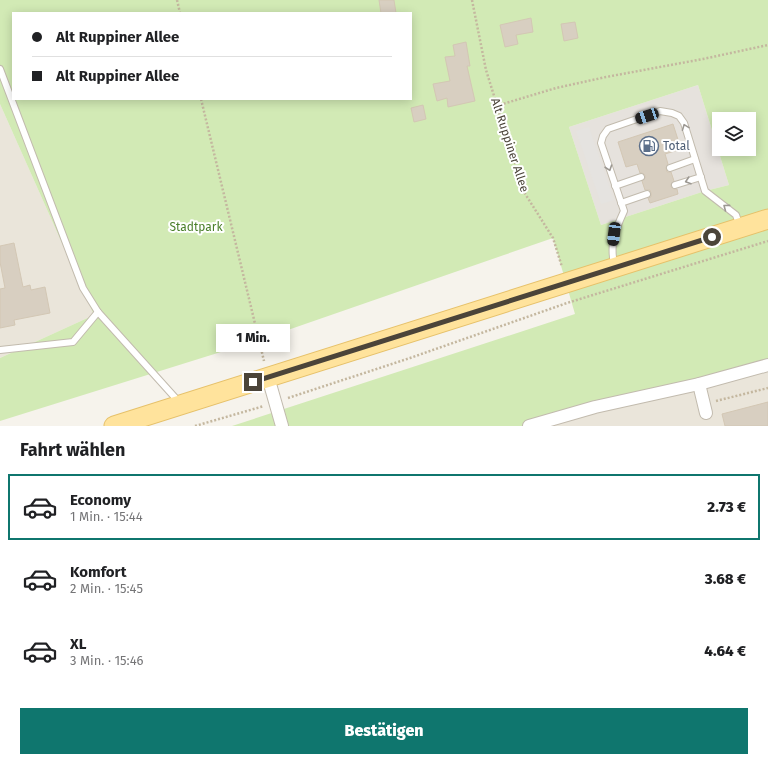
<!DOCTYPE html>
<html lang="de">
<head>
<meta charset="utf-8">
<style>
	body { margin:0; font-family:"Fira Sans",sans-serif; background:#f6f6f6; color:#202124; height:100vh; display:flex; flex-direction:column; font-size:15px; white-space:nowrap }
	* { box-sizing:border-box; margin:0 }
	p { font-size:13px; color:#757577 }
	.icon { flex:none; width:22px; height:22px; fill:none; stroke:currentColor; stroke-width:2; stroke-linecap:round; stroke-linejoin:round }
	.map { position:relative; height:426px; overflow:hidden }
	.sheet { display:flex; flex-direction:column; background:#fff; flex:1 }
	.sheet>* { flex:none }
	.hud { position:absolute; left:12px; top:12px; width:400px; height:88px; border-radius:0px; box-shadow:0 2px 10px #0003; display:grid; align-content:center; height:88px; padding:0 20px; background:#fff }
	.buttons { position:absolute; left:712px; top:112px; display:grid; gap:8px }
	.buttons a { display:grid; place-items:center; width:44px; height:44px; border-radius:0px; background:#fff; box-shadow:0 2px 10px #0003; font-size:20px }
	.end { position:absolute; width:18px; height:18px; margin:-9px; border:5px solid #4b4439; background:#fff; box-shadow:0 0 0 2px #fff }
	.from { border-radius:50% }
	.bubble { position:absolute; height:28px; border-radius:0px; background:#fff; box-shadow:0 2px 10px #0003; font-size:13px; font-weight:800; line-height:28px; text-align:center }
	.car { position:absolute; width:12px; height:24px; margin:-12px -6px; border-radius:5px; box-shadow:0 0 3px 1px #0007; background:linear-gradient(#222 24%,#8ab4d8 0 40%,#222 0 76%,#8ab4d8 0 86%,#222 0) }
	.hud b { display:flex; align-items:center; gap:14px; height:38px; font-size:15px }
	.hud b+b { border-top:1px solid #e0e0e0 }
	.hud i { width:10px; height:10px; background:#202124 }
	ul { padding:0; list-style:none }
	li { display:flex; align-items:center; gap:12px; height:66px; margin:0 8px 6px; padding:0 12px; border:2px solid transparent; border-radius:0px }
	li div { flex:1 }
	li b { display:block; font-size:15px }
	li em { font-style:normal; font-weight:800 }
	li.on { border-color:#0f766e }
	li>.icon { width:36px; height:36px; stroke-width:1.5 }
	h2 { padding:0 20px; font-size:18px; line-height:48px }
	.cta { display:flex; gap:8px; margin-top:auto; padding:8px 20px }
	.cta a { flex:1; height:46px; border-radius:0px; background:#0f766e; color:#fff; font-size:16px; font-weight:800; line-height:46px; text-align:center }
	.map>svg:first-child { display:block }
</style>
</head>
<body>
<div class="map">
<svg width="768" height="426" viewBox="0 0 768 426">
	<rect width="100%" height="100%" fill="#f6f3ec"/>
	<g fill="#eae5da">
		<path d="M 0,104 L 94,315 L 0,358 Z"/>
		<path d="M 768,360 L 768,426 L 529,426 Z"/>
	</g>
	<path fill="#e6e2dd" d="M 698,85 L 729,185 L 705,191 L 601,225 L 569,127 Z"/>
	<path fill="#d2eab5" fill-rule="evenodd" d="M 0,0 L 768,0 L 768,360 L 529,426 L 232,426 L 575,314 L 553,238 L 259,340 L 0,421 L 0,358 L 94,315 L 0,104 ZM 13,13 L 411,13 L 411,99 L 13,99 ZM 698,85 L 729,185 L 705,191 L 601,225 L 569,127 ZM 719,119 L 749,119 L 749,149 L 719,149 Z"/>
	<path fill="#e5e3e0" d="M 589,127 L 614,200 L 601,204 L 576,131 Z"/>
	<g fill="#d8cfc1" stroke="#d3c7b4">
		<path d="M 379,0 L 394,0 L 396,13 L 381,13 Z"/>
		<path d="M 531,18 L 533,32 L 516,35 L 518,44 L 505,47 L 500,25 Z"/>
		<path d="M 575,22 L 578,38 L 564,41 L 561,24 Z"/>
		<path d="M 466,42 L 470,66 L 467,66 L 475,101 L 448,107 L 447,98 L 437,101 L 433,84 L 450,81 L 445,57 L 455,56 L 453,45 Z"/>
		<path d="M 423,105 L 426,119 L 414,122 L 411,108 Z"/>
		<path d="M 673,124 L 681,149 L 665,154 L 668,164 L 666,168 L 667,172 L 671,172 L 674,181 L 671,184 L 671,187 L 674,189 L 677,189 L 678,194 L 650,203 L 648,198 L 651,197 L 651,193 L 650,190 L 645,190 L 642,181 L 645,178 L 645,175 L 642,173 L 640,173 L 637,164 L 626,167 L 618,142 Z"/>
		<path d="M 14,243 L 23,287 L 30,285 L 31,290 L 45,287 L 50,313 L 14,320 L 15,325 L 0,328 L 0,289 L 5,288 L 0,262 L 0,246 Z"/>
		<path d="M 768,402 L 768,426 L 725,426 L 722,414 Z"/>
	</g>
	<g fill="none" stroke-linecap="round" stroke-linejoin="round">
		<g stroke="#c2bbae" stroke-width="8">
			<g id="service">
				<path d="M 0,69 L 83,288 L 98,312 L 179,402"/>
				<path d="M 670,168 L 695,159"/>
				<path d="M 675,185 L 701,177"/>
				<path d="M 615,186 L 641,177"/>
				<path d="M 621,203 L 647,194"/>
				<path d="M 614,265 C 610,242 614,233 624,211 L 601,143 L 603,136 L 608,129 L 660,111 L 672,113 L 679,116 L 684,123 L 705,191 L 736,215 L 740,227"/>
				<path d="M 0,350 L 73,342 L 98,312"/>
			</g>
		</g>
		<g stroke="#c2bbae" stroke-width="14">
			<g id="minor">
				<path d="M 268,377 L 282,426"/>
				<path d="M 699,384 L 706,413"/>
				<path d="M 529,426 L 595,407 L 699,384 L 768,365"/>
			</g>
		</g>
		<g stroke="#e6c16a" stroke-width="21">
			<path id="primary" d="M 114,426 L 768,219"/>
		</g>
		<g stroke="#c4b79f" stroke-width="2.5" stroke-dasharray="2 2" stroke-linecap="butt">
			<path d="M 177,0 L 180,13"/>
			<path d="M 472,0 L 486,70 L 524,192 L 553,238 L 562,267"/>
			<path d="M 201,99 L 264,361"/>
			<path d="M 496,106 L 556,88 L 606,77 L 703,59 L 768,45"/>
			<path d="M 288,398 L 410,358 L 567,303 L 768,241"/>
			<path d="M 716,401 L 768,388"/>
			<path d="M 195,426 L 264,406"/>
		</g>
		<use href="#service" stroke="#fff" stroke-width="6"/>
		<use href="#minor" stroke="#fff" stroke-width="12"/>
		<use href="#primary" stroke="#ffe39c" stroke-width="19"/>
	</g>
	<defs><path id="oneway-chevron" d="M-2-3.5L2.5 0L-2 3.5" fill="none" stroke-width="1.6" stroke-linecap="round" stroke-linejoin="round"/></defs>
	<g stroke="#9c9892">
		<use href="#oneway-chevron" transform="translate(685 127) rotate(-111)"/>
		<use href="#oneway-chevron" transform="translate(609 168) rotate(71)"/>
		<use href="#oneway-chevron" transform="translate(688 181) rotate(162)"/>
		<use href="#oneway-chevron" transform="translate(726 207) rotate(-143)"/>
	</g>
	<g fill="none" stroke-linecap="round" stroke-linejoin="round">
		<path stroke="#4b4439" stroke-width="5" d="M 253,382 L 712,237"/>
	</g>
	<defs>
		<g id="fuel-ring" transform="scale(1)"><circle r="9.5" fill="#fff" stroke="#5c6f8a" stroke-width="1.5"/><path d="M-5.5-6h7V0h2V4h1.3V-2.5L3-4.5l.8-.8L6-3V5H2.5V1h-1V6h-7ZM-4.2-4.7v3.2H.2V-4.7Z" fill="#5c6f8a"/></g>
	</defs>
	<g fill-rule="evenodd">
		<use href="#fuel-ring" x="649" y="146"/>
	</g>
	<g text-anchor="middle" stroke-width="4" stroke-linejoin="round" paint-order="stroke">
		<g font-size="12" fill="#4b4439" stroke="#fff">
			<text transform="translate(510 145) rotate(72)" y="4">Alt Ruppiner Allee</text>
		</g>
		<g font-size="12" fill="#4e5e75" stroke="#fff" text-anchor="start">
			<text x="663" y="150">Total</text>
		</g>
		<g font-size="12" fill="#4a7f2a" stroke="#fff">
			<text x="196" y="231">Stadtpark</text>
		</g>
	</g>
</svg>
<div class="buttons">
<a><svg class="icon" aria-label="layers" viewBox="0 0 24 24"><path d="M12 4l9 5-9 5-9-5zM3 14l9 5 9-5"/></svg></a>
</div>
<i class="end from" style="left:712px;top:237px"></i>
<i class="end" style="left:253px;top:382px"></i>
<div class="bubble" style="left:216px;top:324px;width:74px">1 Min.</div>
<i class="car" style="left:647px;top:116px;rotate:252deg"></i>
<i class="car" style="left:614px;top:234px;rotate:187deg"></i>
<div class="hud">
<b><i class="from"></i>Alt Ruppiner Allee</b>
<b><i></i>Alt Ruppiner Allee</b>
</div>
</div>
<section class="sheet">
<h2>Fahrt wählen</h2>
<ul>
<li class="on"><svg class="icon" aria-label="car" viewBox="0 0 24 24"><path d="M5 17H2v-5l4-1 3-4h7l3 4 3 1v5h-3M9 17h6M6 11h13"/><circle cx="7" cy="17" r="2"/><circle cx="17" cy="17" r="2"/></svg><div><b>Economy</b><p>1 Min. · 15:44</p></div><em>2.73 €</em></li>
<li><svg class="icon" aria-label="car" viewBox="0 0 24 24"><path d="M5 17H2v-5l4-1 3-4h7l3 4 3 1v5h-3M9 17h6M6 11h13"/><circle cx="7" cy="17" r="2"/><circle cx="17" cy="17" r="2"/></svg><div><b>Komfort</b><p>2 Min. · 15:45</p></div><em>3.68 €</em></li>
<li><svg class="icon" aria-label="car" viewBox="0 0 24 24"><path d="M5 17H2v-5l4-1 3-4h7l3 4 3 1v5h-3M9 17h6M6 11h13"/><circle cx="7" cy="17" r="2"/><circle cx="17" cy="17" r="2"/></svg><div><b>XL</b><p>3 Min. · 15:46</p></div><em>4.64 €</em></li>
</ul>
<div class="cta"><a>Bestätigen</a></div>
</section>
</body>
</html>
